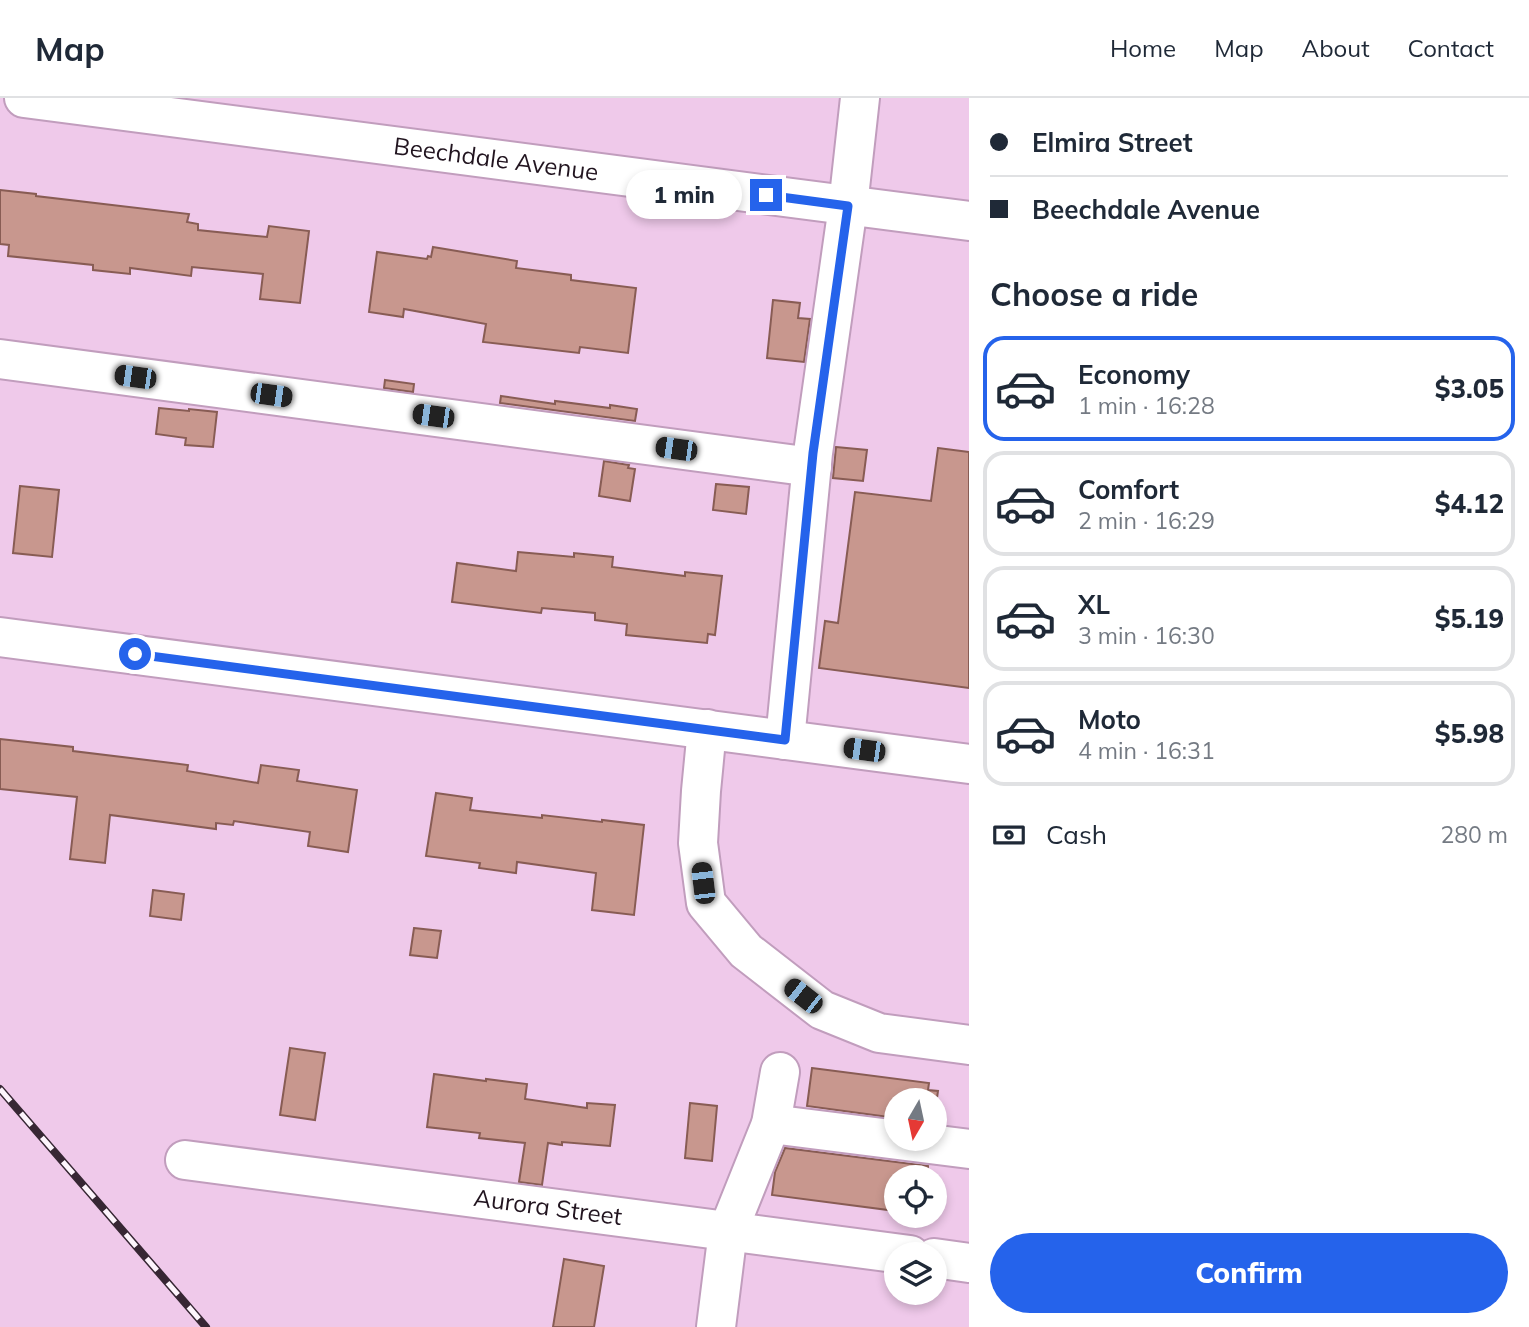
<!DOCTYPE html>
<html lang="en">
<head>
<meta charset="utf-8">
<style>
	body { margin:0; font-family:Mulish,sans-serif; background:#f2f2f3; color:#1f2937; height:100vh; display:flex; flex-direction:column; font-size:26px; white-space:nowrap }
	* { box-sizing:border-box; margin:0 }
	p { font-size:23px; color:#747a83 }
	.icon { flex:none; width:38px; height:38px; fill:none; stroke:currentColor; stroke-width:2; stroke-linecap:round; stroke-linejoin:round }
	.map { position:relative; flex:1; overflow:hidden }
	.details { display:flex; flex-direction:column; background:#fff; width:560px }
	.details>* { flex:none }
	.hud { display:grid; align-content:center; height:154px; padding:0 21px; background:#fff }
	.needle { width:46px; rotate:189deg }
	.tools { position:absolute; left:884px; top:990px; display:grid; gap:14px }
	.tools a { display:grid; place-items:center; width:63px; height:63px; border-radius:50%; background:#fff; box-shadow:0 4px 10px #0003; font-size:35px }
	.end { position:absolute; width:32px; height:32px; margin:-16px; border:9px solid #2563eb; background:#fff; box-shadow:0 0 0 4px #fff }
	.from { border-radius:50% }
	.bubble { position:absolute; height:49px; border-radius:24px; background:#fff; box-shadow:0 4px 10px #0003; font-size:23px; font-weight:800; line-height:49px; text-align:center }
	.car { position:absolute; width:21px; height:42px; margin:-21px -10px; border-radius:9px; box-shadow:0 0 5px 2px #0007; background:linear-gradient(#222 24%,#8ab4d8 0 40%,#222 0 76%,#8ab4d8 0 86%,#222 0) }
	.hud b { display:flex; align-items:center; gap:24px; height:66px; font-size:26px }
	.hud b+b { border-top:2px solid #e0e1e3 }
	.hud i { width:18px; height:18px; background:#1f2937 }
	ul { padding:0; list-style:none }
	li { display:flex; align-items:center; gap:21px; height:105px; margin:0 14px 10px; padding:0 7px; border:4px solid #e0e1e3; border-radius:21px }
	li div { flex:1 }
	li b { display:block; font-size:26px }
	li em { font-style:normal; font-weight:800 }
	li.selected { border-color:#2563eb }
	li>.icon { width:63px; height:63px; stroke-width:1.5 }
	h2 { padding:0 21px; font-size:32px; line-height:84px }
	.pay { display:flex; align-items:center; gap:18px; height:77px; padding:0 21px; font-size:26px }
	.pay p { margin-inline-start:auto }
	.button { display:flex; gap:14px; margin-top:auto; padding:14px 21px }
	.button a { flex:1; height:80px; border-radius:42px; background:#2563eb; color:#fff; font-size:28px; font-weight:800; line-height:80px; text-align:center }
	header { display:flex; align-items:center; gap:42px; box-sizing:border-box; height:98px; padding:0 35px; background:#fff; border-bottom:2px solid #e0e1e3 }
	header strong { font-size:33px }
	nav { display:flex; gap:38px; margin-inline-start:auto; font-size:24px }
	main { display:flex; flex:1; min-height:0 }
	.map>svg:first-child { display:block }
</style>
</head>
<body>
<header>
<strong>Map</strong>
<nav><a>Home</a><a>Map</a><a>About</a><a>Contact</a></nav>
</header>
<main>
<div class="map">
<svg width="969" height="1229" viewBox="0 0 969 1229">
	<rect width="100%" height="100%" fill="#efc9ea"/>
	<g fill="#c8978e" stroke="#885c54" stroke-width="2">
		<path d="M 0,92 L 36,96 L 36,98 L 189,116 L 187,124 L 198,126 L 198,132 L 267,139 L 269,128 L 309,133 L 300,205 L 260,201 L 263,176 L 192,169 L 191,178 L 130,170 L 130,176 L 93,172 L 93,167 L 8,158 L 9,147 L 0,146 Z"/>
		<path d="M 433,149 L 517,163 L 516,170 L 571,177 L 571,182 L 636,190 L 628,255 L 580,249 L 579,255 L 483,244 L 486,226 L 404,211 L 403,219 L 369,214 L 377,154 L 427,161 L 428,158 L 431,159 Z"/>
		<path d="M 773,202 L 800,205 L 798,220 L 810,221 L 804,264 L 767,260 Z"/>
		<path d="M 385,282 L 414,286 L 413,294 L 384,290 Z"/>
		<path d="M 501,298 L 555,306 L 555,303 L 610,310 L 610,307 L 637,311 L 635,323 L 500,305 Z"/>
		<path d="M 159,310 L 189,313 L 189,311 L 217,314 L 213,349 L 185,347 L 186,340 L 156,336 Z"/>
		<path d="M 836,349 L 867,352 L 863,383 L 833,380 Z"/>
		<path d="M 938,350 L 969,354 L 969,590 L 819,570 L 825,523 L 838,525 L 855,394 L 931,403 Z"/>
		<path d="M 604,363 L 629,367 L 628,370 L 635,371 L 630,403 L 599,398 Z"/>
		<path d="M 716,386 L 749,389 L 746,416 L 713,412 Z"/>
		<path d="M 20,388 L 59,392 L 52,459 L 13,455 Z"/>
		<path d="M 518,454 L 574,459 L 574,455 L 613,459 L 612,469 L 685,478 L 685,474 L 722,478 L 715,537 L 708,536 L 707,545 L 626,537 L 627,526 L 595,522 L 595,515 L 542,510 L 541,515 L 452,504 L 457,465 L 516,473 Z"/>
		<path d="M 0,641 L 73,649 L 73,653 L 188,667 L 187,673 L 258,685 L 261,667 L 299,672 L 297,683 L 357,692 L 348,754 L 308,748 L 310,734 L 234,723 L 233,727 L 216,725 L 216,731 L 110,717 L 105,765 L 70,761 L 77,699 L 0,691 Z"/>
		<path d="M 436,695 L 472,700 L 470,712 L 542,720 L 542,717 L 602,724 L 602,722 L 644,727 L 634,817 L 592,812 L 596,775 L 517,764 L 516,775 L 479,770 L 480,765 L 426,758 Z"/>
		<path d="M 153,792 L 184,796 L 181,822 L 150,818 Z"/>
		<path d="M 414,830 L 441,833 L 437,860 L 410,857 Z"/>
		<path d="M 290,950 L 325,955 L 315,1022 L 280,1017 Z"/>
		<path d="M 812,970 L 929,985 L 928,992 L 938,993 L 934,1021 L 934,1003 L 896,1003 L 896,1020 L 807,1008 Z"/>
		<path d="M 434,976 L 486,983 L 486,981 L 527,986 L 525,1001 L 587,1010 L 587,1005 L 615,1007 L 610,1048 L 562,1044 L 562,1047 L 548,1045 L 542,1087 L 519,1084 L 525,1045 L 479,1040 L 480,1035 L 427,1029 Z"/>
		<path d="M 690,1005 L 717,1008 L 712,1063 L 685,1060 Z"/>
		<path d="M 785,1050 L 928,1068 L 927,1080 L 896,1080 L 896,1113 L 772,1097 L 775,1074 Z"/>
		<path d="M 564,1161 L 604,1168 L 594,1229 L 553,1229 Z"/>
	</g>
	<g fill="none" stroke-linecap="round" stroke-linejoin="round">
		<g stroke="#c19dbd" stroke-width="42">
			<g id="minor">
				<path id="s1" d="M 24,0 L 969,123"/>
				<path d="M 0,261 L 812,369"/>
				<path d="M 0,539 L 969,666"/>
				<path d="M 707,631 L 701,693 L 698,745 L 706,805 L 746,853 L 822,912 L 879,935 L 969,947"/>
				<path d="M 785,642 L 813,355 L 848,108 L 860,0"/>
				<path d="M 771,1026 L 969,1051"/>
				<path id="s2" d="M 185,1062 L 910,1157"/>
				<path d="M 934,1160 L 969,1165"/>
				<path d="M 716,1229 L 728,1133 L 771,1026 L 780,974"/>
			</g>
		</g>
		<use href="#minor" stroke="#fff" stroke-width="38"/>
		<g stroke="#372734" stroke-width="8">
			<path id="rail" d="M 0,991 L 206,1229"/>
		</g>
		<use href="#rail" stroke="#fdf5fc" stroke-width="5" stroke-dasharray="16" stroke-linecap="butt"/>
	</g>
	<g fill="none" stroke-linecap="round" stroke-linejoin="round">
		<path stroke="#2563eb" stroke-width="9" d="M 135,556 L 785,642 L 813,355 L 848,108 L 766,97"/>
	</g>
	<g text-anchor="middle" stroke-width="7" stroke-linejoin="round" paint-order="stroke">
		<g font-size="24" fill="#21141f" stroke="#fdf5fc">
			<text dy="8" stroke="none"><textPath href="#s1" startOffset="476">Beechdale Avenue</textPath></text>
			<text dy="8" stroke="none"><textPath href="#s2" startOffset="366">Aurora Street</textPath></text>
		</g>
	</g>
</svg>
<div class="tools">
<a><svg class="needle" viewBox="-14 -14 28 28"><path d="M0-13l5 13h-10z" fill="#e53935"/><path d="M0 13l5-13h-10z" fill="#747a83"/></svg></a>
<a><svg class="icon" aria-label="locate" viewBox="0 0 24 24"><circle cx="12" cy="12" r="6"/><path d="M12 2v4M12 18v4M2 12h4M18 12h4"/></svg></a>
<a><svg class="icon" aria-label="layers" viewBox="0 0 24 24"><path d="M12 4l9 5-9 5-9-5zM3 14l9 5 9-5"/></svg></a>
</div>
<i class="end from" style="left:135px;top:556px"></i>
<i class="end" style="left:766px;top:97px"></i>
<div class="bubble" style="left:626px;top:72px;width:116px">1 min</div>
<i class="car" style="left:135px;top:279px;rotate:278deg"></i>
<i class="car" style="left:271px;top:297px;rotate:98deg"></i>
<i class="car" style="left:433px;top:318px;rotate:278deg"></i>
<i class="car" style="left:676px;top:351px;rotate:278deg"></i>
<i class="car" style="left:864px;top:652px;rotate:278deg"></i>
<i class="car" style="left:703px;top:785px;rotate:353deg"></i>
<i class="car" style="left:803px;top:898px;rotate:308deg"></i>
</div>
<section class="details">
<div class="hud">
<b><i class="from"></i>Elmira Street</b>
<b><i></i>Beechdale Avenue</b>
</div>
<h2>Choose a ride</h2>
<ul>
<li class="selected"><svg class="icon" aria-label="car" viewBox="0 0 24 24"><path d="M5 17H2v-5l4-1 3-4h7l3 4 3 1v5h-3M9 17h6M6 11h13"/><circle cx="7" cy="17" r="2"/><circle cx="17" cy="17" r="2"/></svg><div><b>Economy</b><p>1 min · 16:28</p></div><em>$3.05</em></li>
<li><svg class="icon" aria-label="car" viewBox="0 0 24 24"><path d="M5 17H2v-5l4-1 3-4h7l3 4 3 1v5h-3M9 17h6M6 11h13"/><circle cx="7" cy="17" r="2"/><circle cx="17" cy="17" r="2"/></svg><div><b>Comfort</b><p>2 min · 16:29</p></div><em>$4.12</em></li>
<li><svg class="icon" aria-label="car" viewBox="0 0 24 24"><path d="M5 17H2v-5l4-1 3-4h7l3 4 3 1v5h-3M9 17h6M6 11h13"/><circle cx="7" cy="17" r="2"/><circle cx="17" cy="17" r="2"/></svg><div><b>XL</b><p>3 min · 16:30</p></div><em>$5.19</em></li>
<li><svg class="icon" aria-label="car" viewBox="0 0 24 24"><path d="M5 17H2v-5l4-1 3-4h7l3 4 3 1v5h-3M9 17h6M6 11h13"/><circle cx="7" cy="17" r="2"/><circle cx="17" cy="17" r="2"/></svg><div><b>Moto</b><p>4 min · 16:31</p></div><em>$5.98</em></li>
</ul>
<div class="pay"><svg class="icon" aria-label="cash" viewBox="0 0 24 24"><path d="M3 7h18v10H3z"/><circle cx="12" cy="12" r="2"/></svg>Cash<p>280 m</p></div>
<div class="button"><a>Confirm</a></div>
</section>
</main>
</body>
</html>
